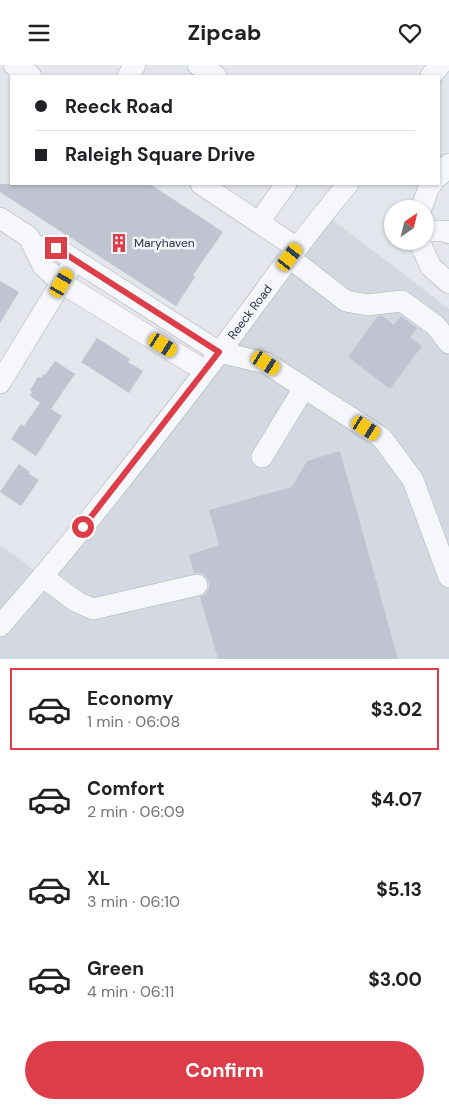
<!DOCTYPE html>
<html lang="en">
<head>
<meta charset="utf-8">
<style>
	body { margin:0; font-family:"DM Sans",sans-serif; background:#f2f2f2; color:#202124; height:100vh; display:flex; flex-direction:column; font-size:19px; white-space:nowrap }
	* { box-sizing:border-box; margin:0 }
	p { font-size:16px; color:#757577 }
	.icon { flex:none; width:28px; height:28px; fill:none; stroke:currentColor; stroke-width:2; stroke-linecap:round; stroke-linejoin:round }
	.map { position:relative; height:594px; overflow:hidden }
	.side { display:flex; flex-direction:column; background:#fff; flex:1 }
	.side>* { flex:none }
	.hud { position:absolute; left:10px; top:10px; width:430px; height:110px; border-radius:0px; box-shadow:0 1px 4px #0004; display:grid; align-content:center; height:110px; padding:0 25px; background:#fff }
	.needle { width:32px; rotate:35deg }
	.tools { position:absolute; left:384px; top:135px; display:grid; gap:10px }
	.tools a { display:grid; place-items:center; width:50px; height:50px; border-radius:50%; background:#fff; box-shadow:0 1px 4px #0004; font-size:25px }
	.end { position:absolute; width:22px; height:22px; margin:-11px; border:6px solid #dc3d48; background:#fff; box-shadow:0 0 0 2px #fff }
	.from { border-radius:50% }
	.car { position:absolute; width:15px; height:30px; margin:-15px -8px; border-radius:6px; box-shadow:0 0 4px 1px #0007; background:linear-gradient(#f5c518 24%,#345 0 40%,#f5c518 0 76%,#345 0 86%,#f5c518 0) }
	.hud b { display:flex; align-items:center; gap:18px; height:48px; font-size:19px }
	.hud b+b { border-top:1px solid #e0e0e0 }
	.hud i { width:12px; height:12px; background:#202124 }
	ul { padding:9px 0 0; list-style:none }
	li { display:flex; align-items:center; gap:15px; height:82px; margin:0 10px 8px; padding:0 15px; border:2px solid transparent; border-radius:0px }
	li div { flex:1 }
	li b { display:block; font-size:19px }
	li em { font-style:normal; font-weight:700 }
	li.active { border-color:#dc3d48 }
	li>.icon { width:45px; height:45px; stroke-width:1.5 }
	.action { display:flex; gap:10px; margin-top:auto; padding:10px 25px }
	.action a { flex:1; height:58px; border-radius:30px; background:#dc3d48; color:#fff; font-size:20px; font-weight:700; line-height:58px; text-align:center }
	header { display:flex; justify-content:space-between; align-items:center; height:65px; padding:0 25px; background:#fff; font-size:22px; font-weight:700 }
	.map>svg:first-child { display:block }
</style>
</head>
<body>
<header><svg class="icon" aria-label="menu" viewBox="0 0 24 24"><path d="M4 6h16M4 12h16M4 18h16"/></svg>Zipcab<svg class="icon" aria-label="heart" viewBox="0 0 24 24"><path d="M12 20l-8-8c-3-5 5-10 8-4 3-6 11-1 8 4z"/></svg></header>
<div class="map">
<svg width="449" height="594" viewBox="0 0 449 594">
	<rect width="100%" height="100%" fill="#e3e6ec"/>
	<path fill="#d4d8e1" d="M 324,148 L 449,244 L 449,594 L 0,594 L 0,481 L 16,491 L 42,512 Z"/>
	<g fill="#bfc4d0">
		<path d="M 0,119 L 150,119 L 223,167 L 193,210 L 195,212 L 176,241 L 0,127 Z"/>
		<path d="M 0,216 L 19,227 L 0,258 Z"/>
		<path d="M 378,251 L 382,251 L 394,260 L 401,251 L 417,263 L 410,272 L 422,281 L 390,324 L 348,292 Z"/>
		<path d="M 97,273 L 130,294 L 128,297 L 143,306 L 129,328 L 81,297 Z"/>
		<path d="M 55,296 L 75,309 L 51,344 L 62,351 L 36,391 L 11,374 L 21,359 L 24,361 L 40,338 L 30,331 L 32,327 L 30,325 L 38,312 L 41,313 L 44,309 L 45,310 Z"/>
		<path d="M 340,386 L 398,594 L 218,594 L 200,532 L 206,529 L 209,524 L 209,517 L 206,511 L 201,508 L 194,508 L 189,490 L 219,480 L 209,445 L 292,422 L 307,396 Z"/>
		<path d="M 19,399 L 30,407 L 29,409 L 39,415 L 21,441 L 0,427 Z"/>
	</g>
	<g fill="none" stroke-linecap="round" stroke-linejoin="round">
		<g stroke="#abb0ba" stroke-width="22">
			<g id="minor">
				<path d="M 14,0 L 31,11"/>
				<path d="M 198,0 L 216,11"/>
				<path d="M 128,11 L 135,0"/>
				<path d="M 431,11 L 440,0"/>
				<path d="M 439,111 L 449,99"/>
				<path d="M 201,119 L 297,183"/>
				<path d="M 421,144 L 429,122 L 432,119"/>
				<path d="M 0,153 L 29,172 L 43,201 L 62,218 L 205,306"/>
				<path d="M 259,157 L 286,119"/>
				<path d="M 425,166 L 446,166 L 449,168"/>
				<path d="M 419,176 L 431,202 L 449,218"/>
				<path d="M 33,181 L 56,183 L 219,287 L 266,298 L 382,373 L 413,415 L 449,512"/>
				<path d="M 290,193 L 346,236 L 367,240 L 402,236 L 436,261 L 449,278"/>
				<path d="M 0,318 L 69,205"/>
				<path d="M 262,392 L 304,323"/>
				<path d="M 43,512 L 77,537 L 93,544 L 197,520"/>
				<path d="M 0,561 C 77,473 149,380 220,287 C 262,230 303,172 348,119"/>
			</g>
		</g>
		<use href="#minor" stroke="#f6f7fa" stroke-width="21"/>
	</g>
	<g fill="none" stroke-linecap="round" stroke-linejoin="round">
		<path stroke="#dc3d48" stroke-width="6" d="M 56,183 L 219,287 L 83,462"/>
	</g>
	<defs>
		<g id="building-bare" transform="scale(1.5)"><path d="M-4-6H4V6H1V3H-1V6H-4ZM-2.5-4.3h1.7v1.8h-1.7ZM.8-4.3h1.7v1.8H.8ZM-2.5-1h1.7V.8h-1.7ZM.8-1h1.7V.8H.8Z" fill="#dc3d48" stroke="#f3f5f9" stroke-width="2.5" paint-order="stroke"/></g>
	</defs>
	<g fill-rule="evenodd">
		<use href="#building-bare" x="119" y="178"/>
	</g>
	<g text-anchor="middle" stroke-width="5" stroke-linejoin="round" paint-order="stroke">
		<g font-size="12" fill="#283146" stroke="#f3f5f9" text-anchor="start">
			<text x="134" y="182">Maryhaven</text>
		</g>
		<g font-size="12" fill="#283146" stroke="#f3f5f9">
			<text transform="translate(250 247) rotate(-53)" y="4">Reeck Road</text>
		</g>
	</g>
</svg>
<div class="tools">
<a><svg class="needle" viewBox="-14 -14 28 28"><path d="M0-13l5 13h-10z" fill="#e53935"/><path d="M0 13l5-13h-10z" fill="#757577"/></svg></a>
</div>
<i class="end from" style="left:83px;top:462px"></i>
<i class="end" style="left:56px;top:183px"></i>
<i class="car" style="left:290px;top:192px;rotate:37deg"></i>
<i class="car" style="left:62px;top:218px;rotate:30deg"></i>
<i class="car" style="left:163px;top:280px;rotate:122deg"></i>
<i class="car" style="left:266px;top:298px;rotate:123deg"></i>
<i class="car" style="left:366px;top:363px;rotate:123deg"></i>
<div class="hud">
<b><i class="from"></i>Reeck Road</b>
<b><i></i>Raleigh Square Drive</b>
</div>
</div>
<section class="side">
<ul>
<li class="active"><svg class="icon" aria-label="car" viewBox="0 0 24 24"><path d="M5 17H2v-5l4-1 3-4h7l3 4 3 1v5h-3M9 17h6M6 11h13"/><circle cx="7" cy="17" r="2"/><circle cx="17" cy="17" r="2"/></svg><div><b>Economy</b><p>1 min · 06:08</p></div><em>$3.02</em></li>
<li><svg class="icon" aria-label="car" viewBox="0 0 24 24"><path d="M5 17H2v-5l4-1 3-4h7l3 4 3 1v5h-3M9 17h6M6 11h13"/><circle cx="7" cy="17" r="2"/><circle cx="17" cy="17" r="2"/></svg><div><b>Comfort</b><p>2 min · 06:09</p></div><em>$4.07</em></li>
<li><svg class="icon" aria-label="car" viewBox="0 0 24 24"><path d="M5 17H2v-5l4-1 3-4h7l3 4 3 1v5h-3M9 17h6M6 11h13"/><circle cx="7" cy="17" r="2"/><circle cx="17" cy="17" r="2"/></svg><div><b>XL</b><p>3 min · 06:10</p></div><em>$5.13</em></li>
<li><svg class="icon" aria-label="car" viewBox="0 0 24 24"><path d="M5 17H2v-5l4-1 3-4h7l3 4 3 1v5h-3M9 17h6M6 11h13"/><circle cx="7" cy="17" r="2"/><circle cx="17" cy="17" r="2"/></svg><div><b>Green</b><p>4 min · 06:11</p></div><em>$3.00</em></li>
</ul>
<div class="action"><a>Confirm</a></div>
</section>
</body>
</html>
